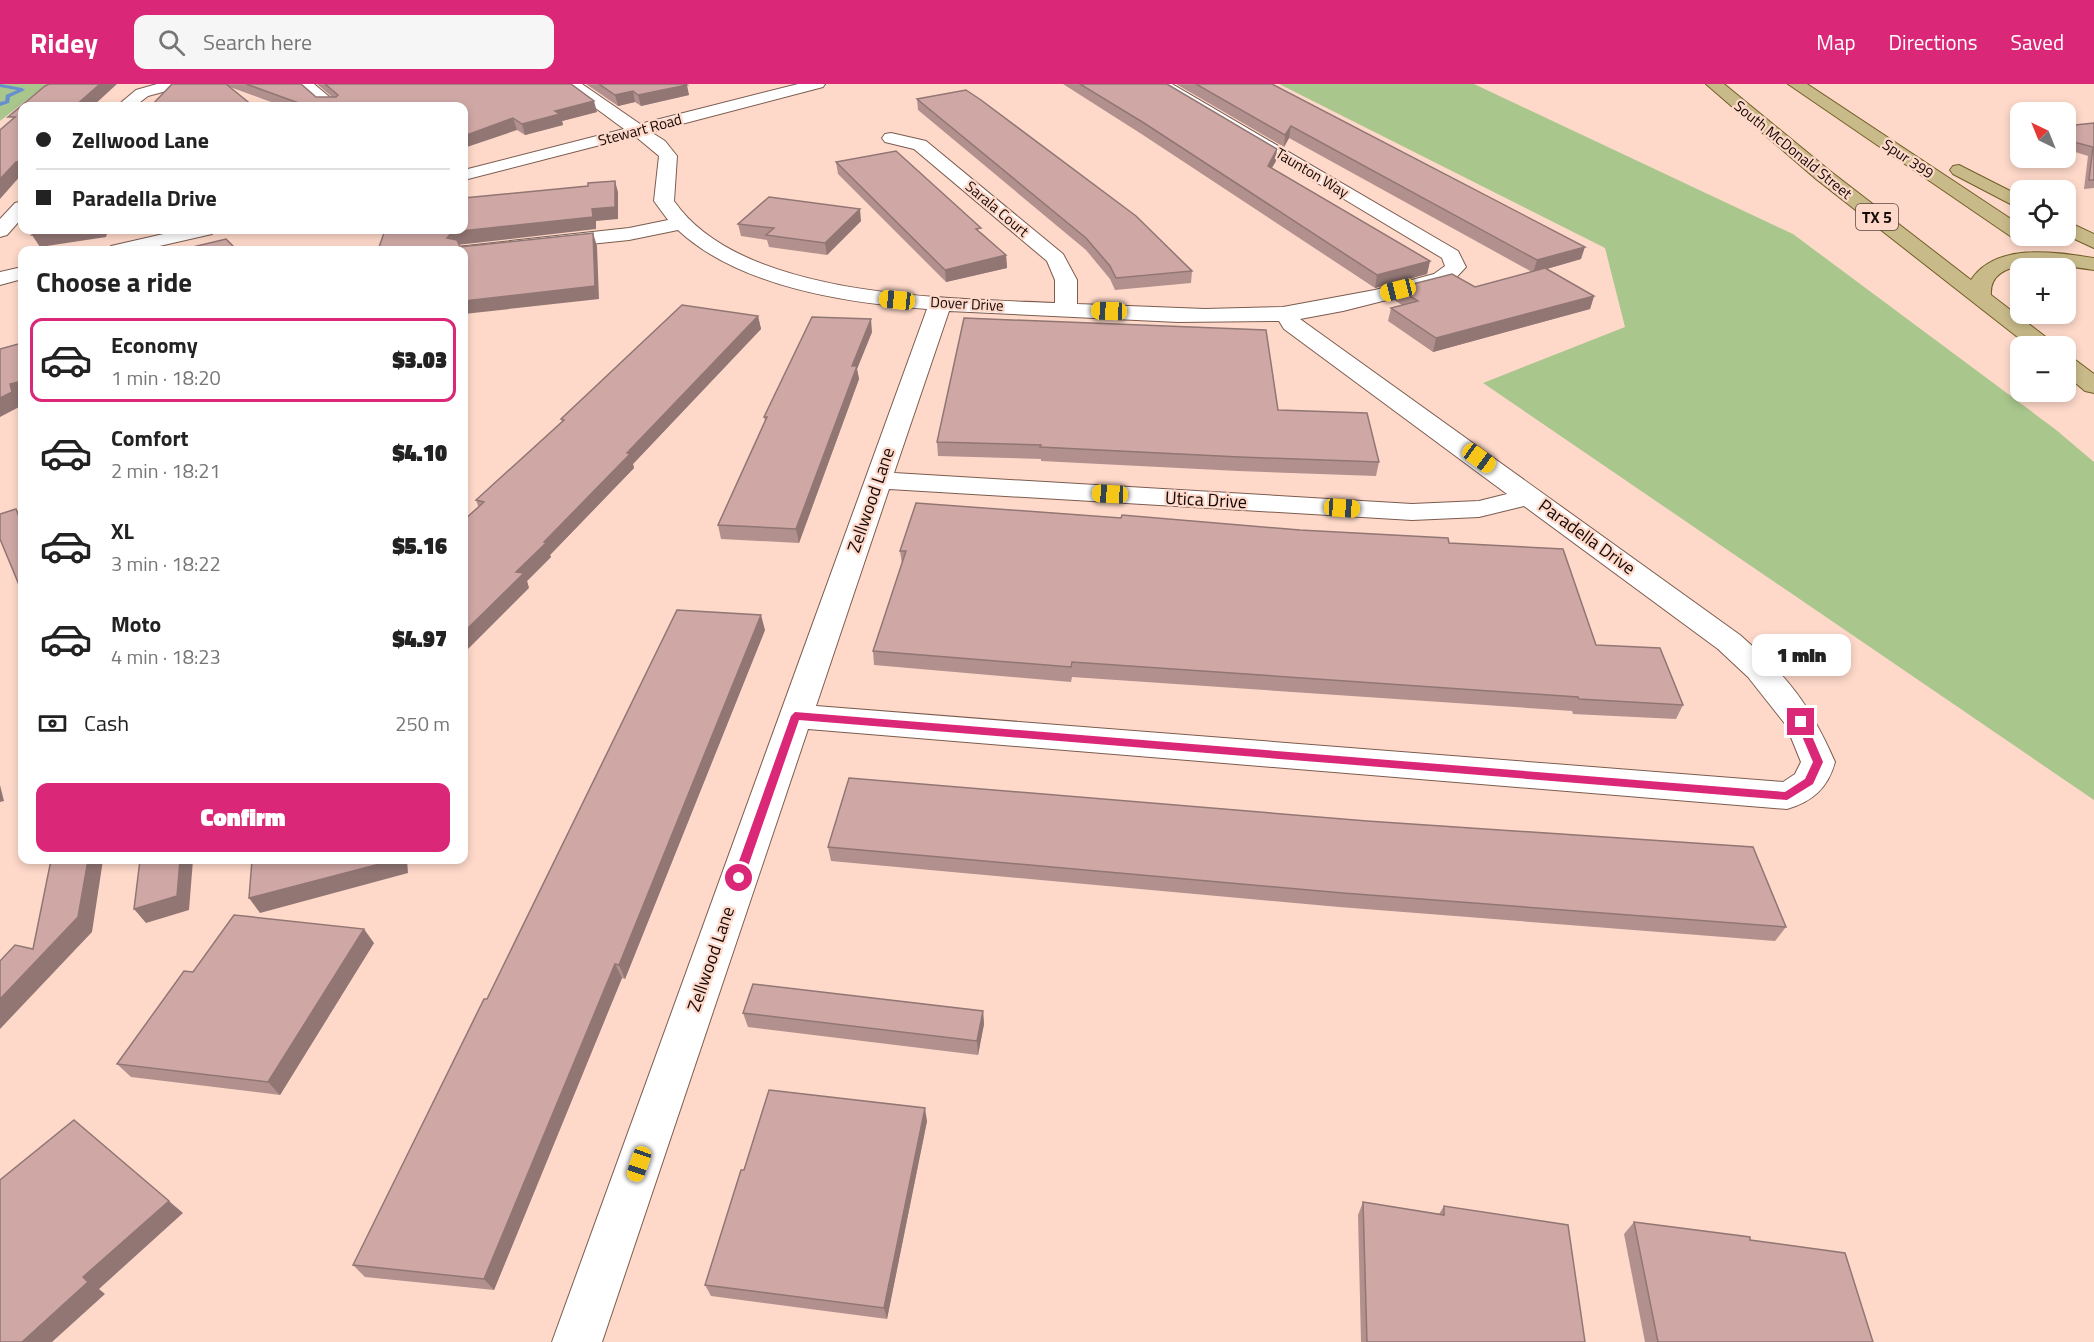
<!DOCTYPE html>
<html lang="en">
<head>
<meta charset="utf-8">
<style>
	body { margin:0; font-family:"Titillium Web",sans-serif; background:#f6f6f6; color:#222; height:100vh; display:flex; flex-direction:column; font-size:22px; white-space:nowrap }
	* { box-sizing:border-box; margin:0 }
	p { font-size:20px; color:#767676 }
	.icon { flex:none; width:33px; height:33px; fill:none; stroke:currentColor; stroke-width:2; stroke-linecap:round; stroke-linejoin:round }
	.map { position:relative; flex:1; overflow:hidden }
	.details { position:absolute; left:18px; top:162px; width:450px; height:618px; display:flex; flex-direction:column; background:#fff; border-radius:12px; box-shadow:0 3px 9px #0003 }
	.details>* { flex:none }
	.top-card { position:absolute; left:18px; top:18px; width:450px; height:132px; border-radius:12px; box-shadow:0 3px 9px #0003; display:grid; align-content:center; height:132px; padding:0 18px; background:#fff }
	.needle { width:39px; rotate:317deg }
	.controls { position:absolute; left:2010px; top:18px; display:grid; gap:12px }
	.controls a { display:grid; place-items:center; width:66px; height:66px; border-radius:12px; background:#fff; box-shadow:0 3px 9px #0003; font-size:30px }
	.end { position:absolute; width:27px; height:27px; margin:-14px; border:8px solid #db2777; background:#fff; box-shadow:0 0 0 3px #fff }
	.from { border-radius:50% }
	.bubble { position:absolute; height:42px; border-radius:12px; background:#fff; box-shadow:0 3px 9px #0003; font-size:20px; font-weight:800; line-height:42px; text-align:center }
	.car { position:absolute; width:18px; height:36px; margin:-18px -9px; border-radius:8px; box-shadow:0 0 4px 2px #0007; background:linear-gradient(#f5c518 24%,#345 0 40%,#f5c518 0 76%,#345 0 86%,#f5c518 0) }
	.top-card b { display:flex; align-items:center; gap:21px; height:57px; font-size:22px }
	.top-card b+b { border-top:2px solid #e0e0e0 }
	.top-card i { width:15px; height:15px; background:#222 }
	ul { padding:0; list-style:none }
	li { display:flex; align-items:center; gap:18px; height:84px; margin:0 12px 9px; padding:0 6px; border:3px solid transparent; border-radius:12px }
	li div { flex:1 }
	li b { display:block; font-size:22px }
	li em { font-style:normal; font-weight:800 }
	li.on { border-color:#db2777 }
	li>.icon { width:54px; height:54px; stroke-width:1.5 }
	h2 { padding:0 18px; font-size:27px; line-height:72px }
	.pay { display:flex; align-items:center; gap:15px; height:66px; padding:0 18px; font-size:22px }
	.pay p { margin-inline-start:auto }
	.action { display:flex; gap:12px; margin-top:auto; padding:12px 18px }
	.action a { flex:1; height:69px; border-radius:12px; background:#db2777; color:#fff; font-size:24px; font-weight:800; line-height:69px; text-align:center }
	header { display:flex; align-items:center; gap:36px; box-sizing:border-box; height:84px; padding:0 30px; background:#db2777; color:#fff }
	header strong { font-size:28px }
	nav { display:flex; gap:33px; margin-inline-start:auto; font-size:21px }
	.search { width:420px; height:54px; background:#f6f6f6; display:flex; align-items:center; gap:15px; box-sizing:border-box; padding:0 21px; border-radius:12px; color:#767676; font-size:22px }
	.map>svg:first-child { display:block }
</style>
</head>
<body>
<header>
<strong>Ridey</strong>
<div class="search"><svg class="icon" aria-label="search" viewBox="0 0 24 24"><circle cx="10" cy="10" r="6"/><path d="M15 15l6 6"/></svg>Search here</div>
<nav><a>Map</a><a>Directions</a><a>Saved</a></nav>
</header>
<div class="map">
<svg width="2094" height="1258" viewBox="0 0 2094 1258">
	<rect width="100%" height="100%" fill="#fed9ca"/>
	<g fill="#a9c68d">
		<path d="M 0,0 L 47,0 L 0,37 Z"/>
		<path d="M 1279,0 L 1474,0 L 1793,150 L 2055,345 L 2094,378 L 2094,716 L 1483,299 L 1625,243 L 1605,164 Z"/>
	</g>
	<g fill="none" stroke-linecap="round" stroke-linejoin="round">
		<path fill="#6890d0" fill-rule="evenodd" d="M 0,0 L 22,4 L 25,6 L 10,13 L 9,19 L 0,22 L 0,18 L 5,17 L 6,11 L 17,6 L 0,3 Z"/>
		<g stroke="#7b5c4f" stroke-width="2">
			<g id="minor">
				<path d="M 157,0 L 183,0 L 181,3 L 148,12 L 135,22 L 117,22 L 136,6 Z"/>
				<path d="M 296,0 L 314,0 L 340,22 L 322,22 Z"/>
				<path d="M 563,0 L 582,0 L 640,40 L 798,0 L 825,0 L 823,3 L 651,48 L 665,57 L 677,72 L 674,117 C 742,215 947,214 1055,219 L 1055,196 L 1047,177 L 914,65 L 885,58 L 882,54 L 885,50 L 891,49 L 926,57 L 1063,170 L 1077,196 L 1077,220 L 1205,225 L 1283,223 L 1375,206 L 1434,190 L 1445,182 L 1442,174 L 1153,0 L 1172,0 L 1458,167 L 1466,183 L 1450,200 L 1343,227 L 1300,235 L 1740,551 C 1788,593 1809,619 1835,678 C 1828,704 1812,718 1787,725 L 808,645 L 602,1258 L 552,1258 L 927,225 C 847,219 739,203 678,146 L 629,156 L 464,173 L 464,166 L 454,166 L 457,163 L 629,144 L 668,136 L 654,117 L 659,72 L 635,52 L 464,96 L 464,86 L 624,45 ZM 949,227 L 1178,238 L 1279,237 L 1284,245 L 1507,410 L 1479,417 L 1412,420 L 894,389 ZM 889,405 L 1412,436 L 1479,433 L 1524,422 L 1718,565 L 1748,593 L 1786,641 L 1801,678 L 1795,690 L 1783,698 L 816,622 Z"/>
				<path d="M 22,117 L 22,134 L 7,151 L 0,153 L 0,135 L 15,119 Z"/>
				<path d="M 181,146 L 215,146 L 212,150 L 142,166 L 108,166 L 111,162 Z"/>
				<path d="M 22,183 L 22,195 L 0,201 L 0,188 Z"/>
			</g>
		</g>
		<g stroke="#715e27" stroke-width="2">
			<g id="major">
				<path d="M 1706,0 L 1724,0 L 1830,87 L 1971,196 C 1996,158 2055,168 2094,174 L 2094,186 C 2067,182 1988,168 1991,211 L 2051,257 L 2054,262 L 2029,262 L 1816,95 Z"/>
				<path d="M 1788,0 L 1807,0 L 2020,141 L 2020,152 L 2029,152 L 2020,156 L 2013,154 Z"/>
				<path d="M 1959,81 L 2020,112 L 2020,125 L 1953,90 L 1950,86 L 1953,82 Z"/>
				<path d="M 2066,137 L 2094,150 L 2094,164 L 2066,151 Z"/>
				<path d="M 2066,273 L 2074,275 L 2094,290 L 2094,309 L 2085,307 L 2066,291 Z"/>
			</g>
		</g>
		<use href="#minor" fill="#fff" fill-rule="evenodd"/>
		<use href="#major" fill="#c8ba89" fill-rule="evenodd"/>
	</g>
	<g fill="#b2908e">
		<path d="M 172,0 L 301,0 L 316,13 L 332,13 L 317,0 L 571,0 L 597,28 L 562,37 L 563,41 L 525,51 L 517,46 L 464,22 L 282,22 L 230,3 Z"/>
		<path d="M 586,0 L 685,0 L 689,11 L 641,22 L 635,18 L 618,22 Z"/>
		<path d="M 1063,0 L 1167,0 L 1276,77 L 1272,84 L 1430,177 L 1427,190 L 1375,204 L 1143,51 Z"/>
		<path d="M 1176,0 L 1272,0 L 1581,175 L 1546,185 L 1594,212 L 1590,225 L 1433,268 L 1388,237 L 1391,224 L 1402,221 L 1394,216 L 1397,204 L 1475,203 L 1532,188 L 1289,54 L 1284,63 Z"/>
		<path d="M 917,15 L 1192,187 L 1191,199 L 1115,206 L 1110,195 L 1086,166 L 918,26 Z"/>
		<path d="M 2094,39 L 2094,104 L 2084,105 L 2088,72 L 2066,65 L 2066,42 Z"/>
		<path d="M 836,78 L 982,149 L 1006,171 L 1007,184 L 946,198 L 838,90 Z"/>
		<path d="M 861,137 L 827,171 L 769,163 L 767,156 L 741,152 L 738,140 Z"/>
		<path d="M 758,232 L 761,245 L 633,380 L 634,384 L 550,471 L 551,473 L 527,497 L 529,504 L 478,422 L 476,416 L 562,338 L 561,335 Z"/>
		<path d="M 872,248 L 857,285 L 859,295 L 799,459 L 721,455 L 718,441 L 765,337 L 764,333 Z"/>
		<path d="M 1278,326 L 1379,378 L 1376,392 L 1238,387 L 1041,377 L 1041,375 L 938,372 L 937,358 Z"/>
		<path d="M 1449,459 L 1683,621 L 1676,635 L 1573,630 L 1572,627 L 1072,593 L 1071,598 L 874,581 L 873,567 L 902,480 L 900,467 Z"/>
		<path d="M 765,546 L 625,895 L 622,894 L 494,1206 L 365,1193 L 353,1181 L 487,915 Z"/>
		<path d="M 828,763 L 1786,843 L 1775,857 L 1339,823 L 831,777 Z"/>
		<path d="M 374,859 L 280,1011 L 131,993 L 117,980 L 193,888 Z"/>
		<path d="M 983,927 L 984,940 L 978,971 L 748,943 L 743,929 Z"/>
		<path d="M 927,1037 L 887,1235 L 711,1212 L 705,1201 L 744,1086 Z"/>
		<path d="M 1363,1118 L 1439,1130 L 1444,1122 L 1585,1258 L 1361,1258 L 1358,1131 Z"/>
		<path d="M 1634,1138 L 1873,1258 L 1645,1258 L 1624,1150 Z"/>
	</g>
	<g fill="#917674">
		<path d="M 100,0 L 117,0 L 93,22 L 75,22 Z"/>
		<path d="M 687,1 L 689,11 L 641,22 L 638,11 Z"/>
		<path d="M 633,7 L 635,18 L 618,22 L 615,11 Z"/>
		<path d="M 594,17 L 597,28 L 562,37 L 563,41 L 525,51 L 522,40 L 555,27 Z"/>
		<path d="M 513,34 L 517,46 L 464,64 L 464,52 Z"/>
		<path d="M 1291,42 L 1289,54 L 1284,63 L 1285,51 Z"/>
		<path d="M 1277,65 L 1276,77 L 1266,93 L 1268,82 Z"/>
		<path d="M 22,77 L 22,90 L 0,115 L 0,95 L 16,78 Z"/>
		<path d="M 615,97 L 618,108 L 618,135 L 596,137 L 596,145 L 457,161 L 447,154 L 452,148 L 592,125 Z"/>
		<path d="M 860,125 L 861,137 L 827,171 L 825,159 Z"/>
		<path d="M 67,146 L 108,146 L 106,153 L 40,163 L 32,151 Z"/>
		<path d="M 593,149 L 597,162 L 599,215 L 464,230 L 464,217 Z"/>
		<path d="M 1585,163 L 1581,175 L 1533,189 L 1537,176 Z"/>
		<path d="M 1006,171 L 1007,184 L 946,198 L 945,186 Z"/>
		<path d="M 1430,177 L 1427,190 L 1375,204 L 1377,191 Z"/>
		<path d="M 1594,212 L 1590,225 L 1433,268 L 1436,254 Z"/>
		<path d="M 758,232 L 761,245 L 633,380 L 634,384 L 550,471 L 551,473 L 527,497 L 529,504 L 464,569 L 464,548 L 516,488 L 627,369 Z"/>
		<path d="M 871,235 L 872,248 L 857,285 L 859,295 L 799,459 L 796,445 L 852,282 Z"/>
		<path d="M 22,297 L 22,313 L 19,314 L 21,322 L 0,333 L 0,314 L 10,300 Z"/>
		<path d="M 16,425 L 22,434 L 22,440 Z"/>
		<path d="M 761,531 L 765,546 L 625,895 L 619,881 Z"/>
		<path d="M 0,701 L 4,717 L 0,718 Z"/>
		<path d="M 88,776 L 103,776 L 92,848 L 0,945 L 0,915 L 78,833 Z"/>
		<path d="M 180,776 L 193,776 L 189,826 L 146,839 L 134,825 Z"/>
		<path d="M 395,776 L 407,776 L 408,789 L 260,829 L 249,814 Z"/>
		<path d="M 364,845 L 374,859 L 280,1011 L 268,998 Z"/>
		<path d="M 615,880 L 622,894 L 494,1206 L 484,1195 Z"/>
		<path d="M 983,927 L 984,940 L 978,971 L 977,957 Z"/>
		<path d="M 925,1024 L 927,1037 L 887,1235 L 884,1224 Z"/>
		<path d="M 74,1036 L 183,1129 L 99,1205 L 105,1210 L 52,1258 L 22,1258 L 83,1193 Z"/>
	</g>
	<g fill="#cfa8a5" stroke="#917674" stroke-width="1.5">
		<path d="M 49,0 L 100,0 L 75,22 L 22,22 L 22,77 L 16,78 L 0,95 L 0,46 L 15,33 L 8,33 L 45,2 Z"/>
		<path d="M 172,0 L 226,0 L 253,22 L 151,22 Z"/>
		<path d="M 246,0 L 301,0 L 316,13 L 336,13 L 338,11 L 325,0 L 571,0 L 594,17 L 555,27 L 560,30 L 522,40 L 513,34 L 464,52 L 464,22 L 307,22 Z"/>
		<path d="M 599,0 L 685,0 L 687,1 L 638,11 L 633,7 L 615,11 Z"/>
		<path d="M 1080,0 L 1167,0 L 1277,65 L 1268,82 L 1430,177 L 1377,191 L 1144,39 Z"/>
		<path d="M 1196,0 L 1272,0 L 1585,163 L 1537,176 L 1291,42 L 1285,51 Z"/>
		<path d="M 966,6 L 981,16 L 1136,132 L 1192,187 L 1116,194 L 1110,182 L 1086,154 L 917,15 Z"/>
		<path d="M 2094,39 L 2094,96 L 2089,96 L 2093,63 L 2066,56 L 2066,42 Z"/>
		<path d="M 896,67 L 981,144 L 976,145 L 1006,171 L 945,186 L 836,78 Z"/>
		<path d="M 615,97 L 615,123 L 592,125 L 593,133 L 452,148 L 447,154 L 457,156 L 460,163 L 593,149 L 595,202 L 464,217 L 464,166 L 378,166 L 385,146 L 464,146 L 464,114 L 588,102 L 588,99 Z"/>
		<path d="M 769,113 L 860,125 L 825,159 L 766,151 L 774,144 L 738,140 Z"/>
		<path d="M 37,146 L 67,146 L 32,151 Z"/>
		<path d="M 226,155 L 237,166 L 180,166 Z"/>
		<path d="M 1545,184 L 1594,212 L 1436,254 L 1391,224 L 1418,217 L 1397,204 L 1452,190 L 1475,203 Z"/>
		<path d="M 682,221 L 758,232 L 627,369 L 630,370 L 544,458 L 546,459 L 516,488 L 524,489 L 464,548 L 464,436 L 484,418 L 476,416 L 564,336 L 561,335 Z"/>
		<path d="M 812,233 L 871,235 L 852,282 L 857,282 L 796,445 L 718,441 L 767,333 L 764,333 Z"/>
		<path d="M 964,234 L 1266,246 L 1278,326 L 1367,329 L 1379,378 L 1240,373 L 1040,363 L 1041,361 L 937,358 Z"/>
		<path d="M 22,259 L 22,297 L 10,300 L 12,308 L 0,314 L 0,265 Z"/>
		<path d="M 916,419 L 1121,434 L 1122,431 L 1300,446 L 1448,454 L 1449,459 L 1563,465 L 1596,561 L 1660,564 L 1683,621 L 1579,615 L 1578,613 L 1072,578 L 1071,583 L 873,567 L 906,467 L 900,467 Z"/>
		<path d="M 16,425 L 22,440 L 22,508 L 0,455 L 0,430 Z"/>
		<path d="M 677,526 L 761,531 L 619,881 L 615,880 L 484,1195 L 353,1181 L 484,915 L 487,915 Z"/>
		<path d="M 849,694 L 1367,737 L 1753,763 L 1786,843 L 1343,809 L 828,763 Z"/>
		<path d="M 51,776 L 88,776 L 78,833 L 0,915 L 0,877 L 15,861 L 33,865 Z"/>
		<path d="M 140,776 L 180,776 L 177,812 L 134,825 Z"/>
		<path d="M 252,776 L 395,776 L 249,814 Z"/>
		<path d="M 234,831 L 364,845 L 268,998 L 117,980 L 184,887 L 193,888 Z"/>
		<path d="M 753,900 L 983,927 L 977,957 L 743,929 Z"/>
		<path d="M 769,1006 L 925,1024 L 884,1224 L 705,1201 L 741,1086 L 744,1086 Z"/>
		<path d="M 74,1036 L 169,1117 L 83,1193 L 88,1198 L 22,1258 L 0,1258 L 0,1096 Z"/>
		<path d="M 1363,1118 L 1444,1131 L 1444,1122 L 1568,1141 L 1585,1258 L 1367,1258 Z"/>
		<path d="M 1634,1138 L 1750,1153 L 1750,1156 L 1845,1169 L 1873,1258 L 1658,1258 Z"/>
	</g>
	<path fill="#db2777" d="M 795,628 L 1785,708 L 1805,695 L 1813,678 L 1796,638 L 1801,634 L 1806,638 L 1823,678 L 1813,700 L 1787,716 L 799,636 L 744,794 L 743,798 L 735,798 L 733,794 L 791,632 Z"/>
	<g text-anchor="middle" stroke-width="4.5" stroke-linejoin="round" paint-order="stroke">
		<g font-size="15" fill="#150905" stroke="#fed9ca">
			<text transform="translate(640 46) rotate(-15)" y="5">Stewart Road</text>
			<text transform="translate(1793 66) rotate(39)" y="5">South McDonald Street</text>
			<text transform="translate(1908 75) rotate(34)" y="5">Spur 399</text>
			<text transform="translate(1312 89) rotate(31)" y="5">Taunton Way</text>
			<text transform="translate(997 125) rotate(40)" y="5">Sarala Court</text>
			<text transform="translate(967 220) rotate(3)" y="5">Dover Drive</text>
		</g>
		<rect fill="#fed9ca" stroke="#5b4740" stroke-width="1.5" x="1856" y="120" width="42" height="26" rx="4.5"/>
		<g font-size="16" font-weight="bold" fill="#150905">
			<text x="1877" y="139">TX 5</text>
		</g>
		<g font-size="18" fill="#150905" stroke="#fed9ca">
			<text transform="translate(871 416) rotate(-71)" y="6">Zellwood Lane</text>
			<text transform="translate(1206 416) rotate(3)" y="6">Utica Drive</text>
			<text transform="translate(1587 453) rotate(36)" y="6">Paradella Drive</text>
			<text transform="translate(711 875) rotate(-71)" y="6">Zellwood Lane</text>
		</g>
	</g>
</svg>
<div class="controls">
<a><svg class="needle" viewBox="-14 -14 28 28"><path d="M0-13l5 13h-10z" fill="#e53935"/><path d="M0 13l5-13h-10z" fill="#767676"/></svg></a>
<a><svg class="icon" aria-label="locate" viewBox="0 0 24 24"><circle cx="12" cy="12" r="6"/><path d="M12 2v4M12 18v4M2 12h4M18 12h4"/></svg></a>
<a>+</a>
<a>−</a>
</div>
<i class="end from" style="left:739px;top:794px"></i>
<i class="end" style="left:1801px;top:638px"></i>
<div class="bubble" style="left:1752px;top:550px;width:99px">1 min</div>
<i class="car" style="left:1398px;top:206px;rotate:256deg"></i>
<i class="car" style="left:897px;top:216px;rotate:276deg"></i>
<i class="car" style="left:1109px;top:227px;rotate:272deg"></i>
<i class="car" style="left:1479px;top:374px;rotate:126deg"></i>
<i class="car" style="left:1110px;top:410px;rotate:273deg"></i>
<i class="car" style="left:1342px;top:424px;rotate:94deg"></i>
<i class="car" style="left:639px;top:1080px;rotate:199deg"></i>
<div class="top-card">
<b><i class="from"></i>Zellwood Lane</b>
<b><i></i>Paradella Drive</b>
</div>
<section class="details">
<h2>Choose a ride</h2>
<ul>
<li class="on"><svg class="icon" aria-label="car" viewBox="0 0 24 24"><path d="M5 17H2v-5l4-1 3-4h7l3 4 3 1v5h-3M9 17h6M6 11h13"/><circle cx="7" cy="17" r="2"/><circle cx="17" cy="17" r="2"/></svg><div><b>Economy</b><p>1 min · 18:20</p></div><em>$3.03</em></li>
<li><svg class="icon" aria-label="car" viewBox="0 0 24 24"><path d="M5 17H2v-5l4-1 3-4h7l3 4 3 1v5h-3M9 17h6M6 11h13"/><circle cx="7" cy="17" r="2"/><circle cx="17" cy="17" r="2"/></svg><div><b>Comfort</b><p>2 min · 18:21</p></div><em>$4.10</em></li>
<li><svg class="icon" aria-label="car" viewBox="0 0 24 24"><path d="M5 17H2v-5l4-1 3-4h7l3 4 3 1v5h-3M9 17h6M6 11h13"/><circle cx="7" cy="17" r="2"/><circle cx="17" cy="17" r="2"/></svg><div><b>XL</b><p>3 min · 18:22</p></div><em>$5.16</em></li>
<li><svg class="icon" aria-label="car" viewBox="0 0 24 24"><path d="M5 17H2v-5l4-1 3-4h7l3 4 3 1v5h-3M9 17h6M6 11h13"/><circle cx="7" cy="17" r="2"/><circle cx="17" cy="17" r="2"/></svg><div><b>Moto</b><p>4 min · 18:23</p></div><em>$4.97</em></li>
</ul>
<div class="pay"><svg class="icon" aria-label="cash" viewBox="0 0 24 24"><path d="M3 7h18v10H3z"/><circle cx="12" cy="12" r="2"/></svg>Cash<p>250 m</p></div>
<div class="action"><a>Confirm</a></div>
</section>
</div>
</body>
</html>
